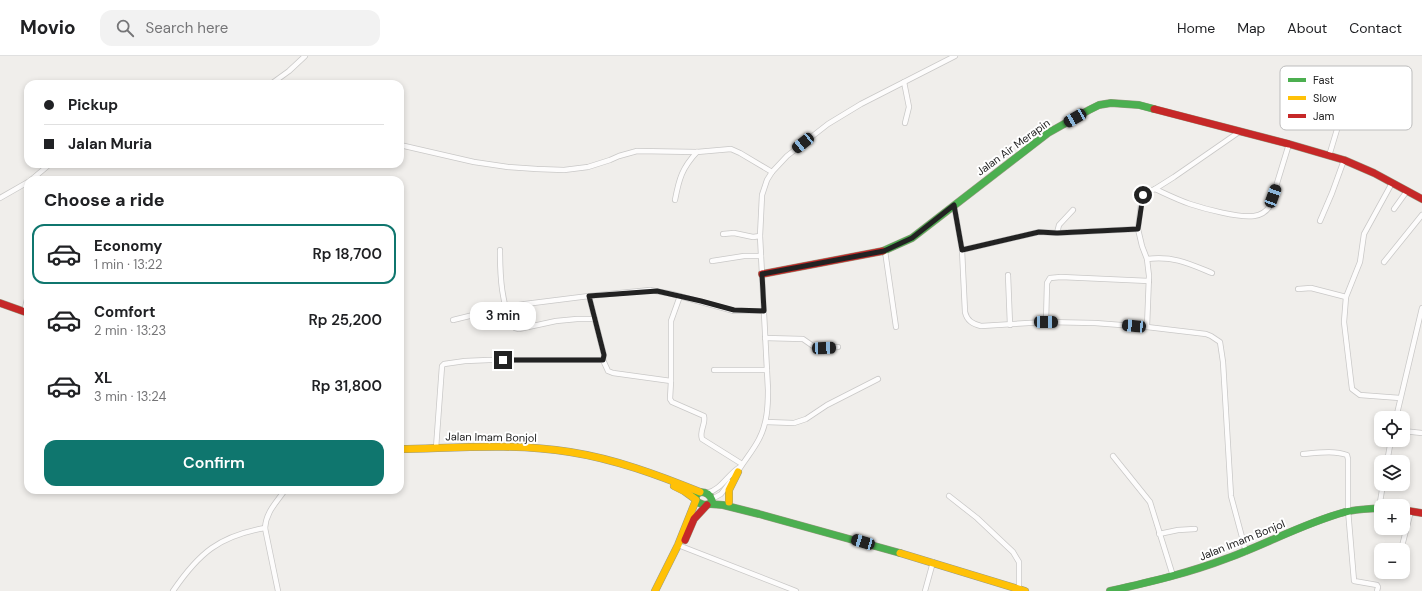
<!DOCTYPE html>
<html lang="en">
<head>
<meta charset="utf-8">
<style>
	body { margin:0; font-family:"DM Sans",sans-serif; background:#f2f2f2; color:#202124; height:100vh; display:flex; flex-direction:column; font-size:15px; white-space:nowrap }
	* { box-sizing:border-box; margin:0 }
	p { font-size:13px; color:#757577 }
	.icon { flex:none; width:22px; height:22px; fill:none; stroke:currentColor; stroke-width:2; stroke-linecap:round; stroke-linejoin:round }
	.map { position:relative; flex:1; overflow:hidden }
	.side { position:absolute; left:24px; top:120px; width:380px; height:318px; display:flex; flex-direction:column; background:#fff; border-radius:12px; box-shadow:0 2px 6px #0003 }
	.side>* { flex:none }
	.banner { position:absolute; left:24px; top:24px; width:380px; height:88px; border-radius:12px; box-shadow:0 2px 6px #0003; display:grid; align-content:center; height:88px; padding:0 20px; background:#fff }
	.buttons { position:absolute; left:1374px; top:355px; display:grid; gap:8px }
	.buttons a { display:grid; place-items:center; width:36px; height:36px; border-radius:8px; background:#fff; box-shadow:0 2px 6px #0003; font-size:20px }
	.end { position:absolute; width:18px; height:18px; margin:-9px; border:5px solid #222; background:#fff; box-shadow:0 0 0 2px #fff }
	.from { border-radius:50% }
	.bubble { position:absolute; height:28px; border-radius:12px; background:#fff; box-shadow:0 2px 6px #0003; font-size:13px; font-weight:600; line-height:28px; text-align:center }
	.car { position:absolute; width:12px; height:24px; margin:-12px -6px; border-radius:5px; box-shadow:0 0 3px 1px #0007; background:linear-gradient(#222 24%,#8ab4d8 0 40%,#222 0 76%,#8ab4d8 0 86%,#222 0) }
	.banner b { display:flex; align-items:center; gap:14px; height:38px; font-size:15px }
	.banner b+b { border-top:1px solid #e0e0e0 }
	.banner i { width:10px; height:10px; background:#202124 }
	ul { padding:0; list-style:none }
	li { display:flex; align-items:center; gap:12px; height:60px; margin:0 8px 6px; padding:0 12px; border:2px solid transparent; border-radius:12px }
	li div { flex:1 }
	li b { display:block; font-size:15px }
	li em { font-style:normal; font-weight:600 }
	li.active { border-color:#0f766e }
	li>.icon { width:36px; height:36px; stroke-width:1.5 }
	h2 { padding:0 20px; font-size:18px; line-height:48px }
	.cta { display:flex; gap:8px; margin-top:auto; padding:8px 20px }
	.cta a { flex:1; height:46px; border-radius:12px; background:#0f766e; color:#fff; font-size:16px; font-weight:600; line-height:46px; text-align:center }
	header { display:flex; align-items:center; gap:24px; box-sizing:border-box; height:56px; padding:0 20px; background:#fff; border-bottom:1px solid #e0e0e0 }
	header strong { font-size:19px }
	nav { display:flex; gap:22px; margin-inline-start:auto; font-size:14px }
	.search { width:280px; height:36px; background:#f2f2f2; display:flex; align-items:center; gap:10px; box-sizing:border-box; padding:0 14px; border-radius:12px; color:#757577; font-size:15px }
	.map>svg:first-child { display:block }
</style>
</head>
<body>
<header>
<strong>Movio</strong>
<div class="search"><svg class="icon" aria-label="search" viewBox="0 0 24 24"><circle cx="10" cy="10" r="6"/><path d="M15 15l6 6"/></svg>Search here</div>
<nav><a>Home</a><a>Map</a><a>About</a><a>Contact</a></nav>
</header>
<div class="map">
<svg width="1422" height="535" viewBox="0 0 1422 535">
	<rect width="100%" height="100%" fill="#f0eeeb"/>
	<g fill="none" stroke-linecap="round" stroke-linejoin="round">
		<g stroke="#c9c8c7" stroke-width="6">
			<g id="street">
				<path d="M 904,26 L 909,51 L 905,67"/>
				<path d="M 271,28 L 289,15 L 305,0"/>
				<path d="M 400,89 L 474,106 L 508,111 L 537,113 L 564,114 L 588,111 L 610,104 L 619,100 L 637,95 L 697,96 L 731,93 L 740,97 L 772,116"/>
				<path d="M 1329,100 L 1345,47"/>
				<path d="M 31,124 L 50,108"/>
				<path d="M 1392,127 L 1364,178 L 1360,206 L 1346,241 L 1344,266 L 1352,333 L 1360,339 L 1400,342"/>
				<path d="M 1155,133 C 1166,138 1178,144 1190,148 C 1205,153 1239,162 1254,160 C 1261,159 1266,156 1270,150 L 1289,88"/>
				<path d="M 0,142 L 28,126"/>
				<path d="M 675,144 C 679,123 682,112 697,96"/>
				<path d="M 954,149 L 962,194 L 965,256 C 967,265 973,268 981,270 L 1046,266 L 1095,267 L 1147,271 L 1206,278 L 1211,280 L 1220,286 L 1223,306 L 1231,440 L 1246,496"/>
				<path d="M 1394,153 L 1407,135"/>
				<path d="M 1320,165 L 1332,137 L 1344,104"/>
				<path d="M 1057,177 L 1059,169 L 1073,154"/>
				<path d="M 723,178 L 734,177 L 753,181 L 760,180"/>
				<path d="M 500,194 C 500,218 501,252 515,272 L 519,273 L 556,265 L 577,263 L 595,263"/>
				<path d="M 962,194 L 1039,176 L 1057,177 L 1138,173"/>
				<path d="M 885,195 L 896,271"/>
				<path d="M 1147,203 C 1174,200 1188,207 1212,217"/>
				<path d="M 712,205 L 744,200 L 761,200"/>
				<path d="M 1384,206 L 1422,159"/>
				<path d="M 1008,219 L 1010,269"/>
				<path d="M 1298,233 L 1311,232 L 1346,241"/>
				<path d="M 24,256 L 28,239"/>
				<path d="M 453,264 L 506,251 L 525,248 L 589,240 L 650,234 L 672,238 L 734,255 L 764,255"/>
				<path d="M 1046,266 L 1047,227 L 1050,222 L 1061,221 L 1149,225"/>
				<path d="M 1147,271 L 1149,220 L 1147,203 L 1142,190 L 1138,173 L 1142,140 L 1145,137 L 1155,133 L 1174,121 L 1239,76"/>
				<path d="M 765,282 L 803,283 L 813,290 L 824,292 L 838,291"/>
				<path d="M 603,304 L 608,315 L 613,317 L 671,325 L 670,343 L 672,346 L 704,360 C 706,368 699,375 702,383 L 742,408"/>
				<path d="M 714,314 L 767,314"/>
				<path d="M 671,325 L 671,265 L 680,240"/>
				<path d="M 1396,362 L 1422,252"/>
				<path d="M 766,366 L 794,367 L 806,363 L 827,349 L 878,323"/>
				<path d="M 1403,375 L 1422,377"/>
				<path d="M 436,392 L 442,310 L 444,308 L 465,305 L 489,304 L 603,304 L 604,299 L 589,240"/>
				<path d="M 1303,398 C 1317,397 1333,394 1347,399 L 1348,403 L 1348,454 L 1354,525 L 1377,529 L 1378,531 L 1377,535"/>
				<path d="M 1113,400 L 1150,446 L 1173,520"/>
				<path d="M 1387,406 L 1391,384"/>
				<path d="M 737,417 C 743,406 753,395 759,383 C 767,368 768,351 768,334 L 760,180 L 762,139 L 767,124 L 772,116 L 787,100 L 828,68 L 861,48 L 955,0"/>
				<path d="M 707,437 C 722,433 727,419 740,411"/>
				<path d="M 949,440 L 977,462 L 1013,496 L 1019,506 L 1019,533"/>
				<path d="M 712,443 L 721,438 L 730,426"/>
				<path d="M 1379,452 L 1383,428"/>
				<path d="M 1159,478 L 1178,474 L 1195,473"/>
				<path d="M 678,489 L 796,535"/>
				<path d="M 1401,494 L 1411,455"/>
				<path d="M 173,535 C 199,497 219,480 265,472"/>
				<path d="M 278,535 L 265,472 C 266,456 276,447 285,434"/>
				<path d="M 925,535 L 933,506"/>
			</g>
		</g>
		<g stroke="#999a82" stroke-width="8">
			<g id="fast">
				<path d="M 883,195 L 912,182 L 1048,77 L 1089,54 L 1099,49 L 1111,47 L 1139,49 L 1154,53"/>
				<path d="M 700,436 C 706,436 710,438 712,444 L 710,448 L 704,449 L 697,446 L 695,440 Z"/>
				<path d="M 710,448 L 723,449 L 759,458 L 900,497"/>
				<path d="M 1110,535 C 1150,526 1189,517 1228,502 C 1267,488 1304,467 1345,456 C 1357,453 1369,453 1381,452"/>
			</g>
		</g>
		<g stroke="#999a82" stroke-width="8">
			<g id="slow">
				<path d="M 400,393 C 456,392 514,387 570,396 C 615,403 658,419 700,436"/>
				<path d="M 674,430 L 684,435 L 695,443"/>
				<path d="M 729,446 L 729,434 L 738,416"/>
				<path d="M 900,497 L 1025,535"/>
				<path d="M 655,535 L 678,489 L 696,444"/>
			</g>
		</g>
		<g stroke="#999a82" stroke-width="8">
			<g id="jam">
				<path d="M 1154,53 L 1289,88 L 1344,104 L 1374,117 L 1422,143"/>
				<path d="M 762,218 L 883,195"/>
				<path d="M 0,247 L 28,257"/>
				<path d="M 1403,454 L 1422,457"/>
				<path d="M 685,484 L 694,463 L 707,449"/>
			</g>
		</g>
		<use href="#street" stroke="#fdfcfc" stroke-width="4.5"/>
		<use href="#fast" stroke="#4caf50" stroke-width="7"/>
		<use href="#slow" stroke="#ffc107" stroke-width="7"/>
		<use href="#jam" stroke="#c62828" stroke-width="7"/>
	</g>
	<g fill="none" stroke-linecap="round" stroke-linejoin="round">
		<path stroke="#222" stroke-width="5" d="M 503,304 L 603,304 L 604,299 L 589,240 L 657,235 L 701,245 L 734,254 L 764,255 L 762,218 L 884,195 L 912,182 L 954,149 L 962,194 L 1039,176 L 1057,177 L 1138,173 L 1143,139"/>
	</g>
	<g text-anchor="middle" stroke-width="4" stroke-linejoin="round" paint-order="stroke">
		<g font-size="11" fill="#222" stroke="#fff">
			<text transform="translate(1013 91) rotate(-36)" y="4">Jalan Air Merapin</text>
			<text transform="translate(491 381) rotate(1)" y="4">Jalan Imam Bonjol</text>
			<text transform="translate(1242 484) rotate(-22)" y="4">Jalan Imam Bonjol</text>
		</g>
	</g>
	<rect x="1280" y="10" width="132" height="64" rx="6" fill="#fff" stroke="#bdbdbd" stroke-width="1"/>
	<rect x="1288" y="22" width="18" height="4" fill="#4caf50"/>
	<rect x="1288" y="40" width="18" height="4" fill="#ffc107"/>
	<rect x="1288" y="58" width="18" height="4" fill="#c62828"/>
	<g font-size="11" fill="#222">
		<text x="1313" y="28">Fast</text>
		<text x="1313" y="46">Slow</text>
		<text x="1313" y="64">Jam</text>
	</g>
</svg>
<div class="buttons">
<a><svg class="icon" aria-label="locate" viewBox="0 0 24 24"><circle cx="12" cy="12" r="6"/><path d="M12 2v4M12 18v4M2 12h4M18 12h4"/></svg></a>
<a><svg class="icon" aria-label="layers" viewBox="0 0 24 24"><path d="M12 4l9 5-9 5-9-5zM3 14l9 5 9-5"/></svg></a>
<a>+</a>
<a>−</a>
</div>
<i class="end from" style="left:1143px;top:139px"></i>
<i class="end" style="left:503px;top:304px"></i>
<div class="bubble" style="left:470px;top:246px;width:66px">3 min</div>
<i class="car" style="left:1075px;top:62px;rotate:240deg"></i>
<i class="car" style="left:803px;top:87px;rotate:231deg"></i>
<i class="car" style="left:1273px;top:140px;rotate:20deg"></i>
<i class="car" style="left:1046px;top:266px;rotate:91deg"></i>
<i class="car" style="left:1134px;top:270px;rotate:275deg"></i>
<i class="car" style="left:824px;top:292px;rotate:88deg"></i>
<i class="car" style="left:863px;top:486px;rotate:286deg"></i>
<div class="banner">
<b><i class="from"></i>Pickup</b>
<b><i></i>Jalan Muria</b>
</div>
<section class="side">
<h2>Choose a ride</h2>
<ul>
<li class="active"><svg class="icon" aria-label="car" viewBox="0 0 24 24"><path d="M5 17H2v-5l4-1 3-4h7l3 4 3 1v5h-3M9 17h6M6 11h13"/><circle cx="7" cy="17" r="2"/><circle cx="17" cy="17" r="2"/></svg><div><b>Economy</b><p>1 min · 13:22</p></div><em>Rp 18,700</em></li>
<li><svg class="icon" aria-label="car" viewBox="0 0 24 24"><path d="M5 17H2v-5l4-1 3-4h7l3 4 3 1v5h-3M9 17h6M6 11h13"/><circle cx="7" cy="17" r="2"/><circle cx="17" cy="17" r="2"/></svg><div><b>Comfort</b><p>2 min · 13:23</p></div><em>Rp 25,200</em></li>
<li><svg class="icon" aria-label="car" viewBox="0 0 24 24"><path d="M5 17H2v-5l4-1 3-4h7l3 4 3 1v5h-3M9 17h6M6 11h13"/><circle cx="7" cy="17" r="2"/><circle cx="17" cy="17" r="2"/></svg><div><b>XL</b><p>3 min · 13:24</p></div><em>Rp 31,800</em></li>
</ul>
<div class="cta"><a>Confirm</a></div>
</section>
</div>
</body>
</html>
